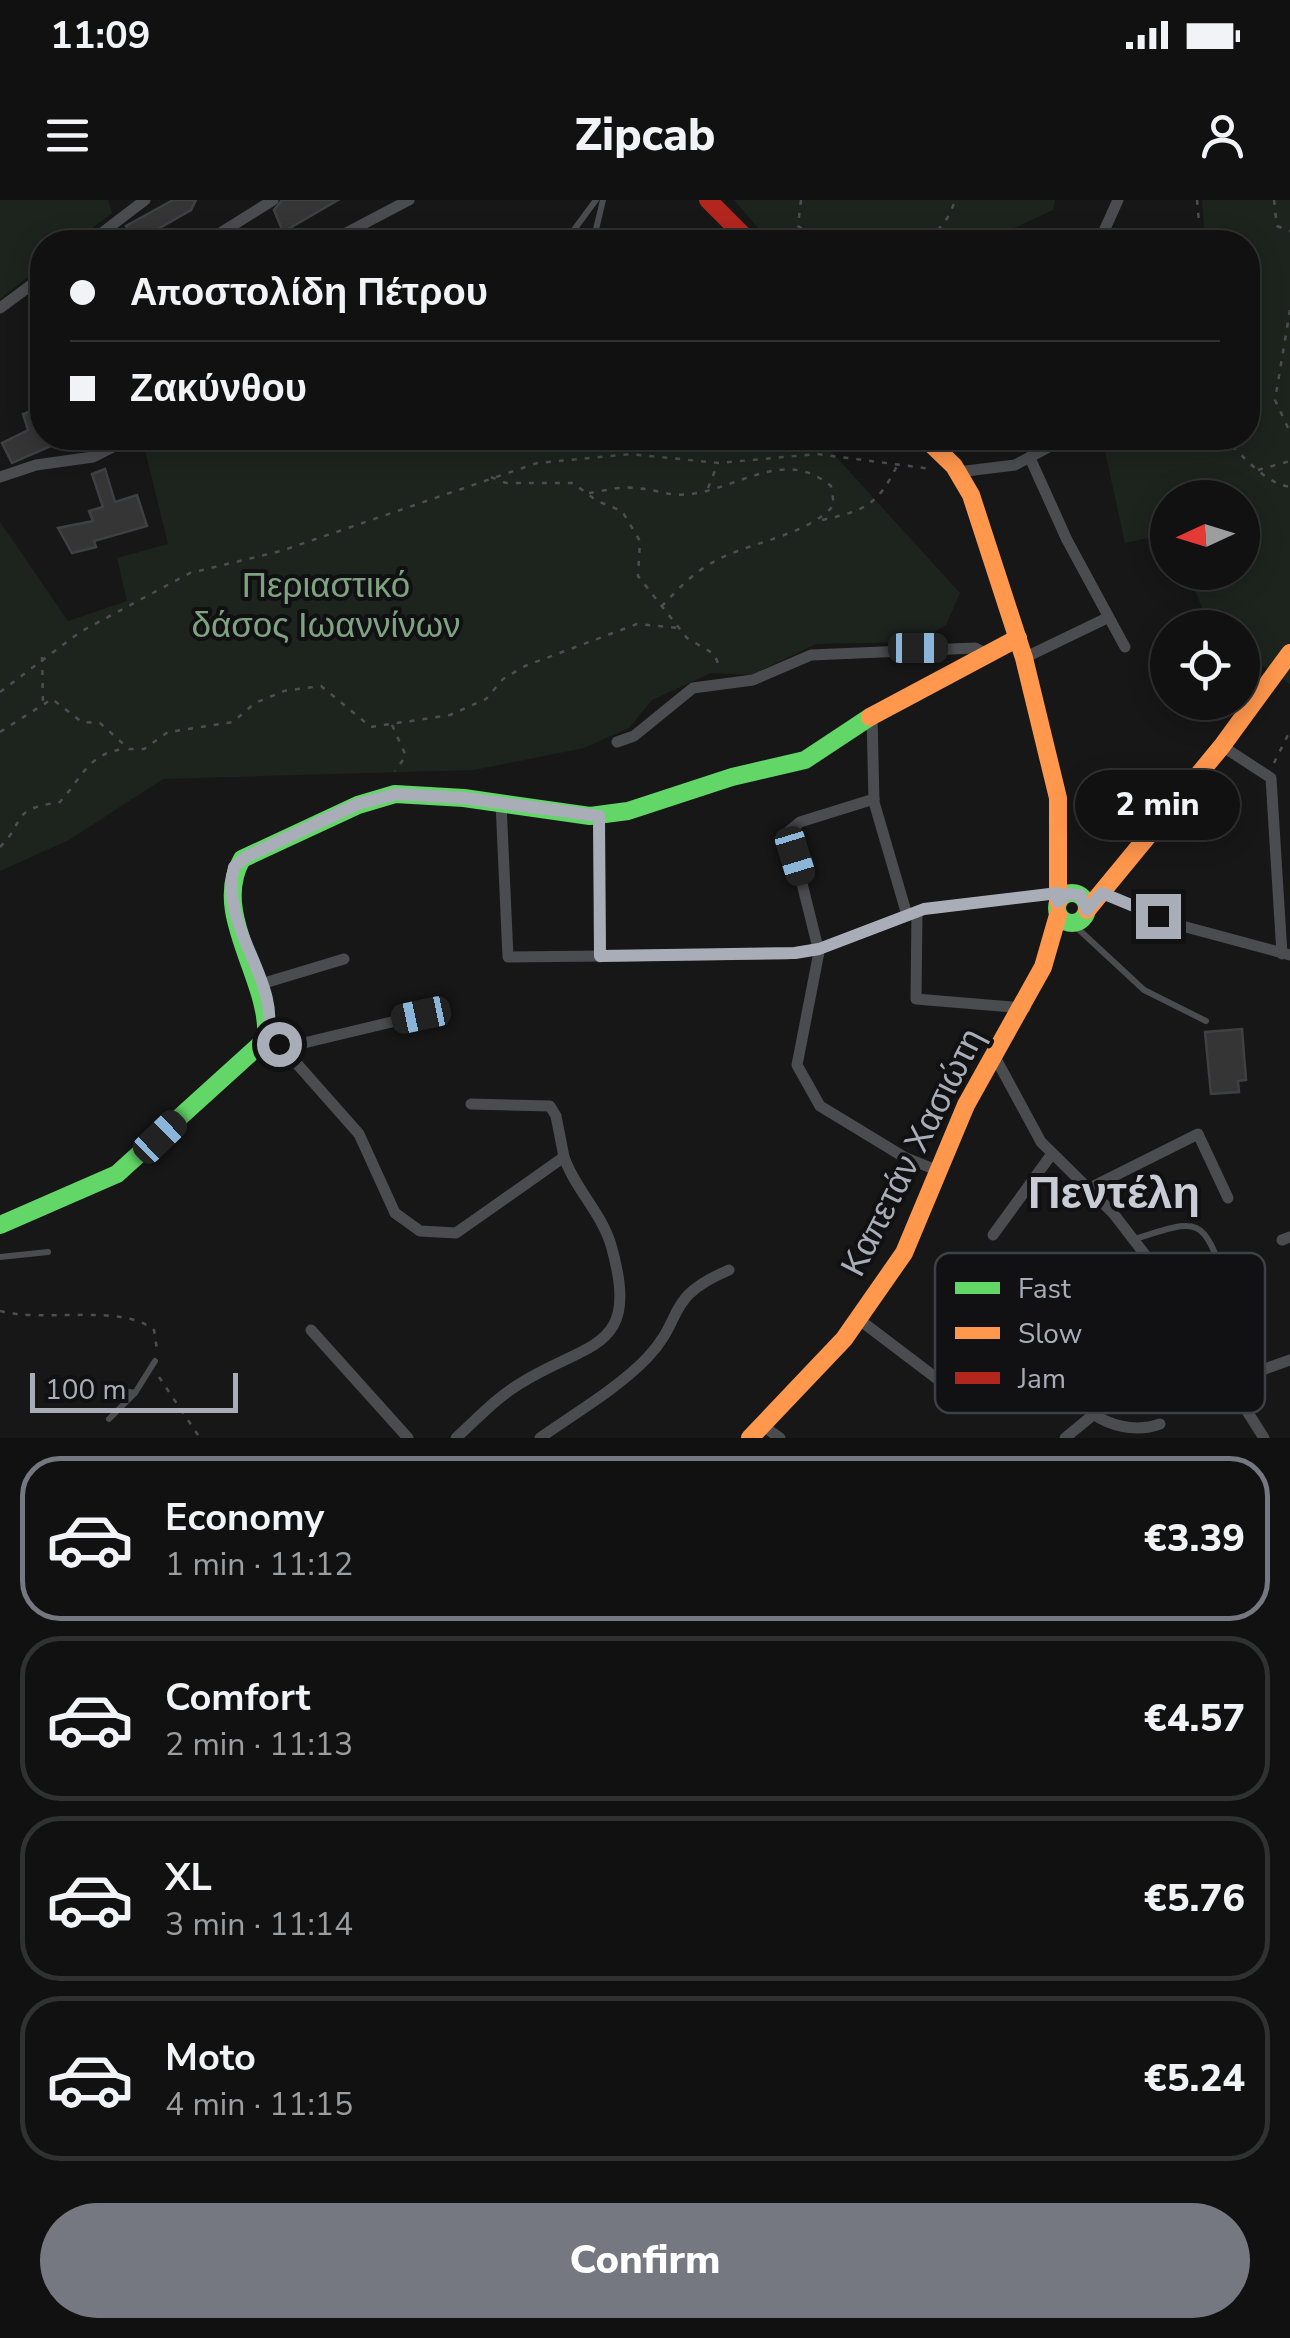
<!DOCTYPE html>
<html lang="en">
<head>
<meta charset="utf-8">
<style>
	body { margin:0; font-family:"Nunito Sans",sans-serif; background:#1e1f1f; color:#f1f3f6; height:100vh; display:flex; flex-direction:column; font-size:38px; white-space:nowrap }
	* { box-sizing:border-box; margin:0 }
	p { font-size:32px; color:#9c9d9f }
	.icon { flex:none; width:55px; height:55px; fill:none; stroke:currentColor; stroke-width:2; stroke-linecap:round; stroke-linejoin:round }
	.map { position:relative; height:1238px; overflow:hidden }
	.side { display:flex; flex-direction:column; background:#111; flex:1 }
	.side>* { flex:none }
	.top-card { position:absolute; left:30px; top:30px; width:1230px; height:220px; border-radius:40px; box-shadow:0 5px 25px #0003,0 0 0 2px #303131; display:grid; align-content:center; height:220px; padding:0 40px; background:#111 }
	.needle { width:65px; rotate:266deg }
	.controls { position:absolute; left:1150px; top:280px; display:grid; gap:20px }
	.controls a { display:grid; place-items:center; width:110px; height:110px; border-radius:50%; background:#111; box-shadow:0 5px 25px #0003,0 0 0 2px #303131; font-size:50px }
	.scale { position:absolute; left:30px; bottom:25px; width:208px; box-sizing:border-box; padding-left:10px; border:5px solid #a8adb8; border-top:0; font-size:28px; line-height:35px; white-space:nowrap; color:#a8adb8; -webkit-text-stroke:8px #111113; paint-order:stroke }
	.end { position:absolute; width:45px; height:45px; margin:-22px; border:12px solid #a8adb8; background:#111; box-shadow:0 0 0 5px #111 }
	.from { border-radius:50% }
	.bubble { position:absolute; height:70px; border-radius:35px; background:#111; box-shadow:0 5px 25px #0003,0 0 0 2px #303131; font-size:32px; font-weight:800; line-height:70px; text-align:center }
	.car { position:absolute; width:30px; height:60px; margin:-30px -15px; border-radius:12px; box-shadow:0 0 8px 2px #0007; background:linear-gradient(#222 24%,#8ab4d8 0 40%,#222 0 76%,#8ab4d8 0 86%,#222 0) }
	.top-card b { display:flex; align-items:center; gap:35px; height:95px; font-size:38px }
	.top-card b+b { border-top:2px solid #303131 }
	.top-card i { width:25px; height:25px; background:#f1f3f6 }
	ul { padding:18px 0 0; list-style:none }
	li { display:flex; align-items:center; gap:30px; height:165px; margin:0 20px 15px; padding:0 20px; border:5px solid #303131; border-radius:40px }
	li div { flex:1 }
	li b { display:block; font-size:38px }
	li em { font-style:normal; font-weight:800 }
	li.active { border-color:#757880 }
	li>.icon { width:90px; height:90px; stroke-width:1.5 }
	.action { display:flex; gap:20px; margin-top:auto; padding:20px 40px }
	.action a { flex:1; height:115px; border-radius:60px; background:#757880; color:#fff; font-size:40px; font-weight:800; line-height:115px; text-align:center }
	.status { display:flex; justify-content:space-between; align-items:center; height:70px; padding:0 50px; background:#111; direction:ltr }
	.status svg { height:28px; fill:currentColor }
	header { display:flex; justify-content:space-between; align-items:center; height:130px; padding:0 40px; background:#111; font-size:45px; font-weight:800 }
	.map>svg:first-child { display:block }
</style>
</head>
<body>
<div class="status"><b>11:09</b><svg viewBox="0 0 49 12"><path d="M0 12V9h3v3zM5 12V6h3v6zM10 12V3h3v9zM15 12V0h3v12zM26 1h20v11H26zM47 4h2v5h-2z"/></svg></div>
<header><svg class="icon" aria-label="menu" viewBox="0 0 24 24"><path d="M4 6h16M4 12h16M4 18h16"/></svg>Zipcab<svg class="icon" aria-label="person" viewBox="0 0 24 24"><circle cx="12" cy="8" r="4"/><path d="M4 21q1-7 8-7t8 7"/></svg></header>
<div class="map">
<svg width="1290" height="1238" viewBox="0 0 1290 1238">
	<rect width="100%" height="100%" fill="#171717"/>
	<g fill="#1d241e">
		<path d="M 0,0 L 108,0 L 112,13 L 74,42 L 42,42 L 42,66 L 0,99 Z"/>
		<path d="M 734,0 L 1055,0 L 1053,10 L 1008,31 L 1005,42 L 770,42 Z"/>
		<path d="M 1202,0 L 1290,0 L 1290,484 L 1249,457 L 1243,457 L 1242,428 L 1210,427 L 1192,383 L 1212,373 L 1242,372 L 1242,298 L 1168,298 L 1167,334 L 1125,343 L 1102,238 L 1207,238 L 1226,249 L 1225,238 L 1248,238 L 1248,42 L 1205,42 Z"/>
		<path d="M 142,238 L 819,238 L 960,393 L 946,425 L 917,442 L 816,444 L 751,475 L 711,473 L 652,500 L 629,528 L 584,548 L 474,570 L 163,579 L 69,640 L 0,671 L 0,322 L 68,421 L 127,401 L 117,358 L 168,344 Z"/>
	</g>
	<g fill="#353536" stroke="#3f4043" stroke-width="2.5">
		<path d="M 173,0 L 196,0 L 191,10 L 135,42 L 126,26 Z"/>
		<path d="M 282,0 L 338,0 L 283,32 L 274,10 Z"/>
		<path d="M 42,207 L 42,238 L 67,239 L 12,263 L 2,243 L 28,230 L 23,214 Z"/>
		<path d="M 105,269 L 115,302 L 137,295 L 147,326 L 94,341 L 96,347 L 72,353 L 58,328 L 93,321 L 89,311 L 103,307 L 92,274 Z"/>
		<path d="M 1242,829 L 1246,880 L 1238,881 L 1239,892 L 1211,894 L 1205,832 Z"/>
	</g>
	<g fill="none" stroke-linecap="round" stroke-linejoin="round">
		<g stroke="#4d4e52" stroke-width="2.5" stroke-dasharray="5 8" stroke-linecap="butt">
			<path d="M 801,0 L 798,26 L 821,42"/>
			<path d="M 1197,0 L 1199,22"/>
			<path d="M 1274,0 L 1277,26 L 1290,31"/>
			<path d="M 901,42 C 931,40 946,29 955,0"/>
			<path d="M 1290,110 L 1275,200 L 1290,232"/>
			<path d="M 1222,238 C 1245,255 1260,281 1290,287"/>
			<path d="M 1258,270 L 1290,261"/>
			<path d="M 491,277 L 506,283 L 573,283 L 597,301 L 622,311 L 640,341 L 638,376 L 687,438 L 714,454 L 718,463"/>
			<path d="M 708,288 L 718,263"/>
			<path d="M 589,293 C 603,291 621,286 636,288 C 655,289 670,297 690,294 C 741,288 784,247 831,286 L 834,305 C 807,336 752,341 715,361 C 694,372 678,389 662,406"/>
			<path d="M 822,320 C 866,310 877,306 898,264"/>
			<path d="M 42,457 L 43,504"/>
			<path d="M 0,492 L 80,432 L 190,373 L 281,351 L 537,263 L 630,254 L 719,263 L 817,254 L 932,269"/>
			<path d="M 392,525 L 406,556 L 395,571"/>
			<path d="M 0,532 L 52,499 L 82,522 L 100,523 L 129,549 L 144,549 L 168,532 L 233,522 L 255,503 L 284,491 L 321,486 L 371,527 L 450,515 L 486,499 L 503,479 L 525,466 L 637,424 L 680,428"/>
			<path d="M 1274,563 L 1290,531"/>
			<path d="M 0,647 C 28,619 8,610 60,602 C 83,576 90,551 127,549"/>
			<path d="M 0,1111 C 43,1123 122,1103 154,1130 L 157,1150"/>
			<path d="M 159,1177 L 200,1238"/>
		</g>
		<g stroke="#4b4c50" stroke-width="6">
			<path d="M 565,42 L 596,0"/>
			<path d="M 593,42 L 603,0"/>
			<path d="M 1075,726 L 1144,790 L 1206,821"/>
			<path d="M 1135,1039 C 1204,1016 1202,1019 1228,1086"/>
			<path d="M 0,1057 L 48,1052"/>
			<path d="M 108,1188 L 135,1193"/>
			<path d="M 109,1219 L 135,1193 L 155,1161"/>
		</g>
		<g stroke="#4b4c50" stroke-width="11">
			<path d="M 90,42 L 145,0"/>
			<path d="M 206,42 L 273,0"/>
			<path d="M 329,42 L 409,0"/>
			<path d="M 1099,42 L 1118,0"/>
			<path d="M 0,108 L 42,77"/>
			<path d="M 1030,258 L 1067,340 L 1125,447"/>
			<path d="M 958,272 L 1015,265 L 1066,238"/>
			<path d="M 0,277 L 36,265 L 93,257 L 130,238"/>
			<path d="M 1024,458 L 1107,418"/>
			<path d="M 872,515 L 874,602 L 907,715"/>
			<path d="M 617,542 L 634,536 L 693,488 L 753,480 L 811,455 L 975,448 L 987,454"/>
			<path d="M 1222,546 L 1271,578 L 1282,754"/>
			<path d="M 874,599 L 800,622 L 789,631 L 819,752 L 797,865 L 820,906 L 904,957 L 941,972"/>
			<path d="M 501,603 L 508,757 L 786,754 L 819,749 L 924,709 L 1058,693"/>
			<path d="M 599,616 L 600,757"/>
			<path d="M 1102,693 L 1186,727 L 1290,755"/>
			<path d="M 917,711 L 916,799 L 1025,808"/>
			<path d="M 261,784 L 344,759"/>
			<path d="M 265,840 L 283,848 L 359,934 L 395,1013 L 420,1031 L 456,1033 L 564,957 C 575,989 601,1012 611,1045 C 641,1151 591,1140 521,1183 C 497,1197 477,1219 456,1238"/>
			<path d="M 283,848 L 421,815"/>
			<path d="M 995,857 L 1041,942 L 1113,1013 L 1160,1074 L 1264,1238"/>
			<path d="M 471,904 L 550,906 L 556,916 L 564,957"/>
			<path d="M 1088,989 L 1198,934 L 1228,998"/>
			<path d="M 993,1035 L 1051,955"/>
			<path d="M 1282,1040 L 1290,1037"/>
			<path d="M 1160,1074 L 1082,1144 L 1066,1168 C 1069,1213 1122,1238 1160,1224"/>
			<path d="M 857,1118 L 944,1184"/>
			<path d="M 311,1130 L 408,1238"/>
			<path d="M 1225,1183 L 1290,1160"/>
			<path d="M 763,1226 L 780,1238"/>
			<path d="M 540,1238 C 575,1213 617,1189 647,1158 C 686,1117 663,1098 729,1070"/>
			<path d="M 1065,1238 L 1093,1215"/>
		</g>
		<g stroke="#63d668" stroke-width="18">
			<circle cx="1072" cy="708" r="15"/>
			<path d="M 0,1025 L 117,974 L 266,839 C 271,780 210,714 242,659 L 358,605 L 395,594 L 464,598 L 590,616 L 628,611 L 732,577 L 805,560 L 870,517"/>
		</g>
		<g stroke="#ff974d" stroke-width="18">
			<path d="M 925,238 L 954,266 L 971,295 L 1024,458 L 1058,598 L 1058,702"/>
			<path d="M 870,517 L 1018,438"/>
			<path d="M 1087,710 L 1222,546 L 1290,453"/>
			<path d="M 750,1238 L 844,1139 L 904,1053 L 966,905 L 1043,767 L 1058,715"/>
		</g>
		<path stroke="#b3261e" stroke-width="18" d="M 708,0 L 750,42"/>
	</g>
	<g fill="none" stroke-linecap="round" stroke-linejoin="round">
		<path stroke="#a8adb8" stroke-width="12" d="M 279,844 L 266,840 C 285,785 218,726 234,667 L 246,657 L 358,604 L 396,594 L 464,598 L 599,616 L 600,756 L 795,753 L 819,749 L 924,709 L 1058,693 L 1058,702 L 1066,694 L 1080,695 L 1087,710 L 1102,693 L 1158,716"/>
	</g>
	<g text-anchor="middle" stroke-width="8" stroke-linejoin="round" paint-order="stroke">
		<g font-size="35" fill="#7fa381" stroke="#111113">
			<text x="326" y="397">Περιαστικό<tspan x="326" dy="40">δάσος Ιωαννίνων</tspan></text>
		</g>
		<g font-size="35" fill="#a8adb8" stroke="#111113">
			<text transform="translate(912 952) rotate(-63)" y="12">Καπετάν Χασιώτη</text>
		</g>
		<g font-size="45" font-weight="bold" fill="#c9ccd4" stroke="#111113">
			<text x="1114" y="1008">Πεντέλη</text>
		</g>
	</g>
	<rect x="935" y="1053" width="330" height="160" rx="15" fill="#111113" stroke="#3e4045" stroke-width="2.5"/>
	<rect x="955" y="1082" width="45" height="12" fill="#63d668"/>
	<rect x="955" y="1127" width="45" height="12" fill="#ff974d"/>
	<rect x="955" y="1172" width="45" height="12" fill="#b3261e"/>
	<g font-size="28" fill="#a8adb8">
		<text x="1018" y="1098">Fast</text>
		<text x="1018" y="1143">Slow</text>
		<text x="1018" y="1188">Jam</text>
	</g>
</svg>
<div class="controls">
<a><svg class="needle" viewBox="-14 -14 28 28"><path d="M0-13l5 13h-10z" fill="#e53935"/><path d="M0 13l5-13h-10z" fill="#9c9d9f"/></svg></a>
<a><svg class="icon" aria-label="locate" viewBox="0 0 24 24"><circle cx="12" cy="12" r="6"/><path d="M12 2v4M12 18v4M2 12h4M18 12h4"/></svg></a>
</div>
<div class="scale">100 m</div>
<i class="end from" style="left:279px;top:844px"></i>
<i class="end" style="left:1158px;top:716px"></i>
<div class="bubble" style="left:1075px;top:570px;width:165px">2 min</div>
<i class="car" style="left:918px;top:448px;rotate:90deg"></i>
<i class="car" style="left:795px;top:656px;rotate:163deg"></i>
<i class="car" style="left:421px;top:815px;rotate:258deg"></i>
<i class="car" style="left:160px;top:937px;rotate:46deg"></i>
<div class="top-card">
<b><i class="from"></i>Αποστολίδη Πέτρου</b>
<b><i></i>Ζακύνθου</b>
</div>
</div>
<section class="side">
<ul>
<li class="active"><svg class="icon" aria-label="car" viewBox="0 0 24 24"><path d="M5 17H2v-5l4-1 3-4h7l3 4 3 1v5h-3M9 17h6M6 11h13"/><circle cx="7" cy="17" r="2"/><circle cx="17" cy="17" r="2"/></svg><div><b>Economy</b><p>1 min · 11:12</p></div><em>€3.39</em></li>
<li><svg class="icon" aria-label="car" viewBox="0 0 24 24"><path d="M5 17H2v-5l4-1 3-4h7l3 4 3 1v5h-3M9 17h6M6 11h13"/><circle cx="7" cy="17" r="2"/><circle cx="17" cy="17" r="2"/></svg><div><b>Comfort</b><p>2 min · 11:13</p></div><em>€4.57</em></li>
<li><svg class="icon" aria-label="car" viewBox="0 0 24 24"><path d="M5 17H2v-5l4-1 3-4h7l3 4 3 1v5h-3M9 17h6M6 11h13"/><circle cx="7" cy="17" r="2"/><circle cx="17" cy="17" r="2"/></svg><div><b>XL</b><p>3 min · 11:14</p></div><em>€5.76</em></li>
<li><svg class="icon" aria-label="car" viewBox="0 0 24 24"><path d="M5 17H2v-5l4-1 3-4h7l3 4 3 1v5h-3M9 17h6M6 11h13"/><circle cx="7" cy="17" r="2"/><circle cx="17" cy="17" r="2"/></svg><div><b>Moto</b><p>4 min · 11:15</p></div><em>€5.24</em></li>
</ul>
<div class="action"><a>Confirm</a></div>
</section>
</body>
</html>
